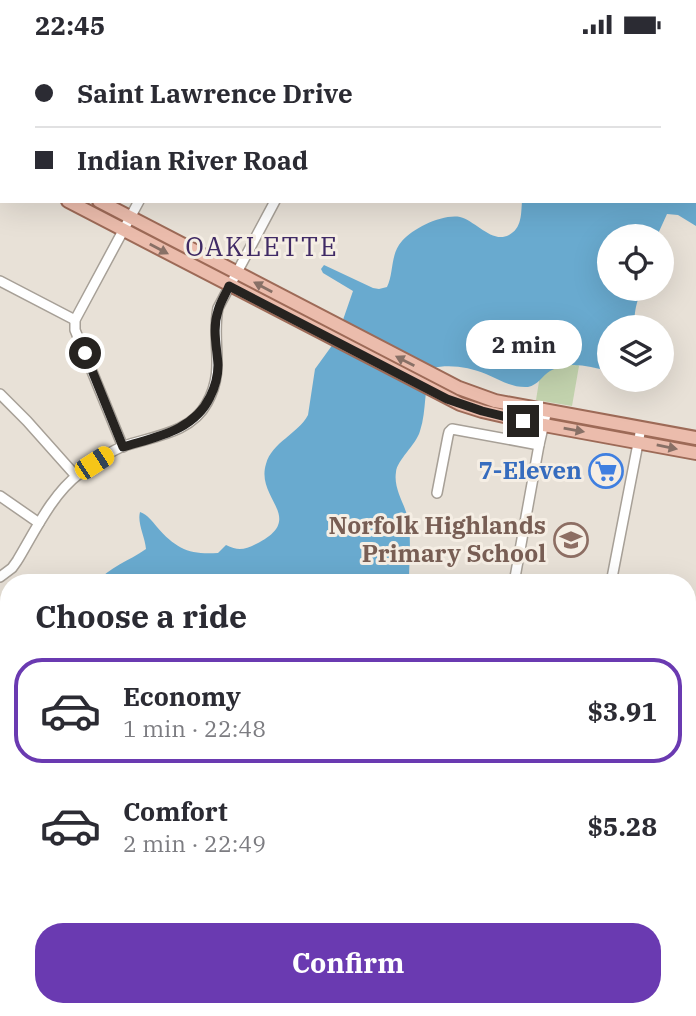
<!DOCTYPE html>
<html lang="en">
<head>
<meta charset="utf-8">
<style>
	body { margin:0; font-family:"IBM Plex Serif",serif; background:#f2f2f3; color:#2b2b33; height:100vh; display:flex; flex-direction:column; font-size:26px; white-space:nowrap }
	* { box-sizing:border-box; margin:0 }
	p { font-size:23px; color:#7c7c81 }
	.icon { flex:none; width:38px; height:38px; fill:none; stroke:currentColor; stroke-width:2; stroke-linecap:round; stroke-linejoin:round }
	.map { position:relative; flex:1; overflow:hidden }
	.panel { position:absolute; left:0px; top:525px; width:696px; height:443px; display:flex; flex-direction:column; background:#fff; border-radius:28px 28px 0 0; box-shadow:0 7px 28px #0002 }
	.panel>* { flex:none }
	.hud { position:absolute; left:0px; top:0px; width:696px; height:154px; box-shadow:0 7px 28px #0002; display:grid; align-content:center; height:154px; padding:0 35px; background:#fff }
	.tools { position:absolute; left:597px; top:175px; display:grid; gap:14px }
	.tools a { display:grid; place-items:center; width:77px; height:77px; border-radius:50%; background:#fff; box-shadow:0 7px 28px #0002; font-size:35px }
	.end { position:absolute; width:32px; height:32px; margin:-16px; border:9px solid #262320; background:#fff; box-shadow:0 0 0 4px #fff }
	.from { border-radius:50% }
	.bubble { position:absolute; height:49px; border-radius:24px; background:#fff; box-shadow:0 7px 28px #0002; font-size:23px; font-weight:700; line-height:49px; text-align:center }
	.car { position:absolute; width:21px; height:42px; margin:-21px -10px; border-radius:9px; box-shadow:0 0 5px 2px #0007; background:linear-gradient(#f5c518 24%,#345 0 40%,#f5c518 0 76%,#345 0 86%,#f5c518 0) }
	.hud b { display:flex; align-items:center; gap:24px; height:66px; font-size:26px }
	.hud b+b { border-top:2px solid #e1e1e2 }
	.hud i { width:18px; height:18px; background:#2b2b33 }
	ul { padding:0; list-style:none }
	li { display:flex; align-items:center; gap:21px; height:105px; margin:0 14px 10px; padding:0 21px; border:4px solid transparent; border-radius:28px }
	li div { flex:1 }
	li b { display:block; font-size:26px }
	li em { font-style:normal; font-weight:700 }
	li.selected { border-color:#6a3ab1 }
	li>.icon { width:63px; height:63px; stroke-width:1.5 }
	h2 { padding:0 35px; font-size:32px; line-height:84px }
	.primary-button { display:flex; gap:14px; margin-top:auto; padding:14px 35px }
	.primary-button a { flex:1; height:80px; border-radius:28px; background:#6a3ab1; color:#fff; font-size:28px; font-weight:700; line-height:80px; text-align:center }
	.status { display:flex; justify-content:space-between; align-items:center; height:49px; padding:0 35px; background:#fff; direction:ltr }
	.status svg { height:19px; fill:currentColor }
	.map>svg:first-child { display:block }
</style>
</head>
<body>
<div class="status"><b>22:45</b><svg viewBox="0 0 49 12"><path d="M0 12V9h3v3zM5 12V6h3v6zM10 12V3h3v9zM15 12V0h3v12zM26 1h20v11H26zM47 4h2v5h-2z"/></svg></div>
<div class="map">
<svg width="696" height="967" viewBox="0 0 696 967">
	<rect width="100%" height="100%" fill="#e8e1d7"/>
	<path fill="#c2d2ad" d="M 563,297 L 579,317 L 572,357 L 536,351 L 543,308 L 566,306 L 576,318 Z"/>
	<g fill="#69aacf">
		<rect x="522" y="0" width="147" height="2"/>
		<path d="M 696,21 L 696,177 L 678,166 L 667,165 L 657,187 L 609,187 L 609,240 L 642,240 C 637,251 633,266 635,278 L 609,278 L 609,322 C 589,318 569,311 550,322 C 542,327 538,336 528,338 C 512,339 500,331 486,325 C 469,318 450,315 432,319 C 423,339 427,361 420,382 C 416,396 397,411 396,423 C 393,442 407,457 409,475 C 411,494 409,514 409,534 L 96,534 C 109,518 129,512 146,500 C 145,488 137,474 140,463 C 148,466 152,472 157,478 C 176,500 190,506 218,504 L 226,496 C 238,502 244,501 256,495 C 308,469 255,450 266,415 C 272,393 298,385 308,366 L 315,320 L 336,291 L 353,242 L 323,224 L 321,220 L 324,216 L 373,239 L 379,240 L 387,238 C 394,224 390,205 402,192 C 414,179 442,165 460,168 C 476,172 492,195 509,186 C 522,179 521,165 522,152 L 695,152 L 695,22 Z"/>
		<path d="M 9,622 L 9,732 L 0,737 L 0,627 Z"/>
		<path d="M 0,774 L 9,783 L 9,959 L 74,959 L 76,967 L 0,967 Z"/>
		<path d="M 226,959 L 300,959 L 298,962 L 298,967 L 281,967 L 275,962 L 249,966 Z"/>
	</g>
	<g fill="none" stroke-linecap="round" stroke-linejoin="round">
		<g stroke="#a7a097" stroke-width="12">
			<g id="minor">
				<path d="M 73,0 L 77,2"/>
				<path d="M 351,0 L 353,1"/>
				<path d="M 17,2 L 18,0"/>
				<path d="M 218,2 L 219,0"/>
				<path d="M 0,35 L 2,31"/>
				<path d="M 0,232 L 75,271"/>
				<path d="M 0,345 L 27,372 L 76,427"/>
				<path d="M 123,398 L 75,281 L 75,271 L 139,152"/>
				<path d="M 437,444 L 448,387 L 449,383 L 452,380 L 539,396"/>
				<path d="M 0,447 L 39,474"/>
				<path d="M 0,528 L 12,519 L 17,512 C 34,484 52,445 79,425 C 92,415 108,403 124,397 C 154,387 191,384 207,354 C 226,320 211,294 218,259 L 275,152"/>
				<path d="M 514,534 L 539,396 L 547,361"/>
				<path d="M 611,534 L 641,379"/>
				<path d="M 688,651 L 696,605"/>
				<path d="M 688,716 L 696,718"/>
				<path d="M 146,967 L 147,959"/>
				<path d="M 341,967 L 342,959"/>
				<path d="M 436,967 L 438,959"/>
				<path d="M 534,967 L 536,959"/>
				<path d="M 631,967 L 632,959"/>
			</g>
		</g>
		<g stroke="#9d6a57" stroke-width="16">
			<g id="major">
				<path d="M 0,100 L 2,101"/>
				<path d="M 0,118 L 2,119"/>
				<path d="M 68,152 L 460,355 L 482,362 L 544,376 L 696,404"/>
				<path d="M 99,152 L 459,339 L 495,352 L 696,389"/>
			</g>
		</g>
		<use href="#minor" stroke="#fff" stroke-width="9"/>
		<use href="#major" stroke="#ebbcac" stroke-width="12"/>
	</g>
	<defs><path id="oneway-solid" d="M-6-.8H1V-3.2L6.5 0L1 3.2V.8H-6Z" transform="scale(1.75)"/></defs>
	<g fill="#887066">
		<use href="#oneway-solid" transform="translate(159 200) rotate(28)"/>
		<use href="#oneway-solid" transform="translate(263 238) rotate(-152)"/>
		<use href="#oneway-solid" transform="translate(405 312) rotate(-153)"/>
		<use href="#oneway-solid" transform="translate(574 381) rotate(10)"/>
		<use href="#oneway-solid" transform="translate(667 398) rotate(11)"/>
	</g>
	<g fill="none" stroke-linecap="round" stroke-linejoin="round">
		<path stroke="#262320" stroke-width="9" d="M 85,304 L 123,398 C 155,388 194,382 210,348 C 215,338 218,327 218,316 C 217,298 212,280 218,262 C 220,253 226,245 229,237 L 447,350 L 482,362 L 523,372"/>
	</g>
	<defs>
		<g id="supermarket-ring" transform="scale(1.75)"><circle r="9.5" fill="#f5eee4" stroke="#3f7fe0" stroke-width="1.5"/><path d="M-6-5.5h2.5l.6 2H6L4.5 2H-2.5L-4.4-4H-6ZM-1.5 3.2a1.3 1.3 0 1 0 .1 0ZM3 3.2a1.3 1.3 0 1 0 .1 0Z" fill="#3f7fe0"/></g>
		<g id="school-ring" transform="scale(1.75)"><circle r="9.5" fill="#f5eee4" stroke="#8d6e63" stroke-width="1.5"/><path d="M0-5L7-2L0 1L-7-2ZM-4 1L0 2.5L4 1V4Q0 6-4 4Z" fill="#8d6e63"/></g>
	</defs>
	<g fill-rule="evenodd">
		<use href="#supermarket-ring" x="606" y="422"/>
		<use href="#school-ring" x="571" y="491"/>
	</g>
	<g text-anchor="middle" stroke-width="6" stroke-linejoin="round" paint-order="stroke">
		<g font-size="24" font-weight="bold" fill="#366cbe" stroke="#f5eee4" text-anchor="end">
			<text x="582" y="430">7-Eleven</text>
		</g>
		<g font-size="24" font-weight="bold" fill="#785e54" stroke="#f5eee4" text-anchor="end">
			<text x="546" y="485">Norfolk Highlands<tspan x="546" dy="28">Primary School</tspan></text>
		</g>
		<g font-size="26" letter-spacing="2" fill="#402a65" stroke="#f5eee4">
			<text x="262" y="207">OAKLETTE</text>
		</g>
	</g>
</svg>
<div class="tools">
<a><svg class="icon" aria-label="locate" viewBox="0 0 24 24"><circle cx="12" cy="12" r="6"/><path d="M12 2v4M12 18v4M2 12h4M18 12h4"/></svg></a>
<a><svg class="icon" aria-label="layers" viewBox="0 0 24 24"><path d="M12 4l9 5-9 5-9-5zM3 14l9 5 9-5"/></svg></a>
</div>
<i class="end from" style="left:85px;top:304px"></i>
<i class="end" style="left:523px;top:372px"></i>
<div class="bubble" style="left:466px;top:271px;width:116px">2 min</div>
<i class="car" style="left:94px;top:414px;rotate:57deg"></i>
<div class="hud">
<b><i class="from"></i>Saint Lawrence Drive</b>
<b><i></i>Indian River Road</b>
</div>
<section class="panel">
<h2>Choose a ride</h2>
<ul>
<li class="selected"><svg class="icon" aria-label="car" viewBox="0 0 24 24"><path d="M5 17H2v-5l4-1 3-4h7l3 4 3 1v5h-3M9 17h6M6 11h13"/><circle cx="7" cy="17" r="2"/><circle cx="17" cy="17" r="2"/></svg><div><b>Economy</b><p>1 min · 22:48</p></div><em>$3.91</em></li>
<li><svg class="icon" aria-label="car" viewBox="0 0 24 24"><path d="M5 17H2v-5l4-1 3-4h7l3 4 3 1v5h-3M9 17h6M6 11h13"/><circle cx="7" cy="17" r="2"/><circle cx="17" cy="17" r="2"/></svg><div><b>Comfort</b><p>2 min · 22:49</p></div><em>$5.28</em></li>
</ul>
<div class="primary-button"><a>Confirm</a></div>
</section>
</div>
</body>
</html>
